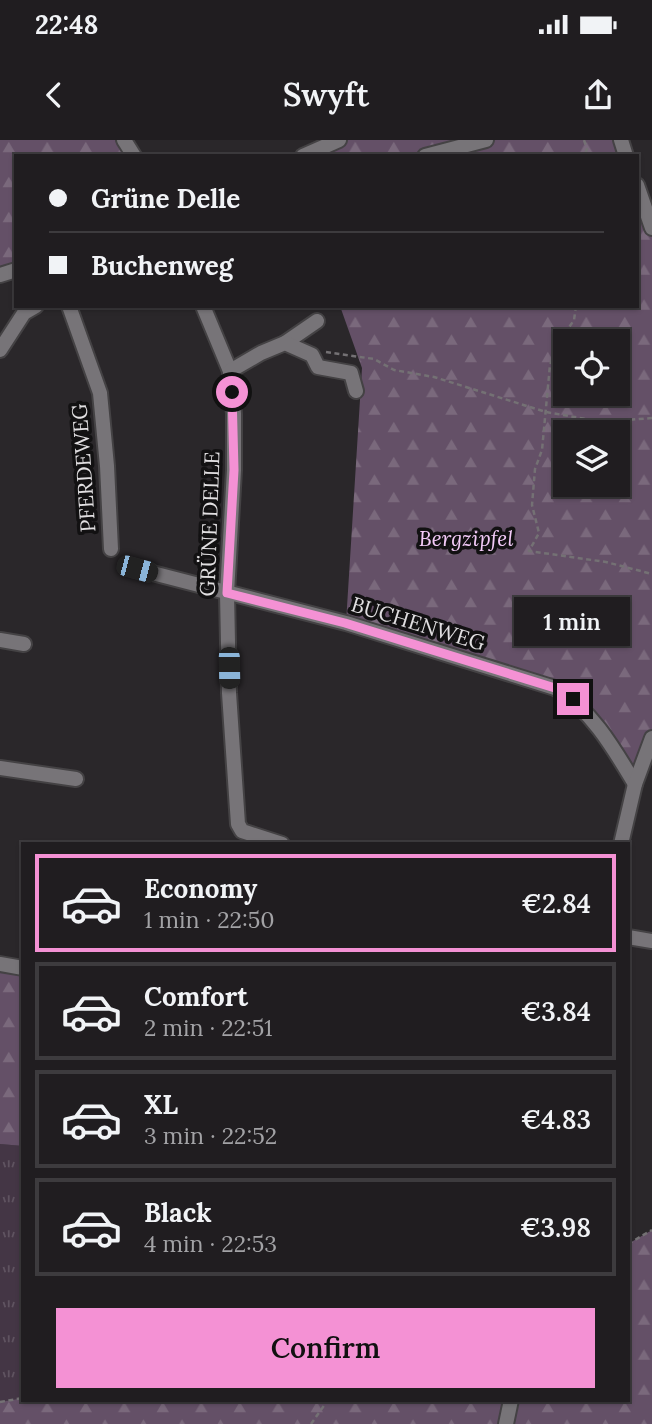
<!DOCTYPE html>
<html lang="en">
<head>
<meta charset="utf-8">
<style>
	body { margin:0; font-family:Lora,serif; background:#2d2a2d; color:#f1f3f6; height:100vh; display:flex; flex-direction:column; font-size:26px; white-space:nowrap }
	* { box-sizing:border-box; margin:0 }
	p { font-size:23px; color:#a2a2a5 }
	.icon { flex:none; width:38px; height:38px; fill:none; stroke:currentColor; stroke-width:2; stroke-linecap:round; stroke-linejoin:round }
	.map { position:relative; flex:1; overflow:hidden }
	.details { position:absolute; left:21px; top:702px; width:609px; height:560px; display:flex; flex-direction:column; background:#201d20; border-radius:0px; box-shadow:0 2px 5px #0004,0 0 0 2px #3d3b3e }
	.details>* { flex:none }
	.banner { position:absolute; left:14px; top:14px; width:625px; height:154px; border-radius:0px; box-shadow:0 2px 5px #0004,0 0 0 2px #3d3b3e; display:grid; align-content:center; height:154px; padding:0 35px; background:#201d20 }
	.tools { position:absolute; left:553px; top:189px; display:grid; gap:14px }
	.tools a { display:grid; place-items:center; width:77px; height:77px; border-radius:0px; background:#201d20; box-shadow:0 2px 5px #0004,0 0 0 2px #3d3b3e; font-size:35px }
	.end { position:absolute; width:32px; height:32px; margin:-16px; border:9px solid #f491d4; background:#111; box-shadow:0 0 0 4px #111 }
	.from { border-radius:50% }
	.bubble { position:absolute; height:49px; border-radius:0px; background:#201d20; box-shadow:0 2px 5px #0004,0 0 0 2px #3d3b3e; font-size:23px; font-weight:600; line-height:49px; text-align:center }
	.car { position:absolute; width:21px; height:42px; margin:-21px -10px; border-radius:9px; box-shadow:0 0 5px 2px #0007; background:linear-gradient(#222 24%,#8ab4d8 0 40%,#222 0 76%,#8ab4d8 0 86%,#222 0) }
	.banner b { display:flex; align-items:center; gap:24px; height:66px; font-size:26px }
	.banner b+b { border-top:2px solid #3d3b3e }
	.banner i { width:18px; height:18px; background:#f1f3f6 }
	ul { padding:12px 0 0; list-style:none }
	li { display:flex; align-items:center; gap:21px; height:98px; margin:0 14px 10px; padding:0 21px; border:4px solid #3d3b3e; border-radius:0px }
	li div { flex:1 }
	li b { display:block; font-size:26px }
	li em { font-style:normal; font-weight:600 }
	li.active { border-color:#f491d4 }
	li>.icon { width:63px; height:63px; stroke-width:1.5 }
	.cta { display:flex; gap:14px; margin-top:auto; padding:14px 35px }
	.cta a { flex:1; height:80px; border-radius:0px; background:#f491d4; color:#111; font-size:28px; font-weight:600; line-height:80px; text-align:center }
	.status { display:flex; justify-content:space-between; align-items:center; height:49px; padding:0 35px; background:#201d20; direction:ltr }
	.status svg { height:19px; fill:currentColor }
	header { display:flex; justify-content:space-between; align-items:center; height:91px; padding:0 35px; background:#201d20; font-size:32px; font-weight:600 }
	.map>svg:first-child { display:block }
</style>
</head>
<body>
<div class="status"><b>22:48</b><svg viewBox="0 0 49 12"><path d="M0 12V9h3v3zM5 12V6h3v6zM10 12V3h3v9zM15 12V0h3v12zM26 1h20v11H26zM47 4h2v5h-2z"/></svg></div>
<header><svg class="icon" aria-label="back" viewBox="0 0 24 24"><path d="M15 5l-7 7 7 7"/></svg>Swyft<svg class="icon" aria-label="share" viewBox="0 0 24 24"><path d="M12 15V3M7 8l5-5 5 5M5 13v7h14v-7"/></svg></header>
<div class="map">
<svg width="652" height="1284" viewBox="0 0 652 1284">
	<defs>
		<pattern id="grass-tufts" width="24" height="20" patternUnits="userSpaceOnUse" patternTransform="scale(1.75)"><rect width="24" height="20" fill="#443645"/><path d="M3 7l-1-3M5 7V3M7 7l1-3M15 17l-1-3M17 17v-4M19 17l1-3" fill="none" stroke="#5f5360"/></pattern>
		<pattern id="forest-firs" width="22" height="20" patternUnits="userSpaceOnUse" patternTransform="scale(1.75)"><rect width="22" height="20" fill="#645067"/><path d="M5 1l3.5 6h-7zM16 11l3.5 6h-7z" fill="#7a697c"/></pattern>
	</defs>
	<rect width="100%" height="100%" fill="#2a272a"/>
	<path fill="url(#grass-tufts)" d="M 0,1004 L 23,1006 L 23,1258 L 0,1262 Z"/>
	<g fill="url(#forest-firs)" fill-rule="evenodd">
		<path d="M 0,0 L 115,0 L 124,16 L 16,16 L 16,136 L 0,142 Z"/>
		<path d="M 339,0 L 619,0 L 625,16 L 303,16 Z"/>
		<path d="M 637,47 L 652,88 L 652,598 L 635,644 L 573,559 L 346,483 L 362,228 L 340,166 L 637,166 ZM 565,201 L 618,201 L 618,254 L 565,254 ZM 565,292 L 618,292 L 618,345 L 565,345 Z"/>
		<path d="M 0,829 L 23,832 L 23,1006 L 0,1004 Z"/>
		<path d="M 652,1090 L 652,1284 L 0,1284 L 0,1262 L 23,1258 L 23,1260 L 628,1260 L 628,1104 Z"/>
	</g>
	<g fill="none" stroke-linecap="round" stroke-linejoin="round">
		<g stroke="#444244" stroke-width="18">
			<g id="minor">
				<path d="M 124,0 L 134,16"/>
				<path d="M 621,0 L 626,16"/>
				<path d="M 303,16 L 339,0"/>
				<path d="M 425,16 L 486,0"/>
				<path d="M 637,45 L 652,88"/>
				<path d="M 0,135 L 16,130"/>
				<path d="M 69,166 L 100,253 L 107,326 L 111,409"/>
				<path d="M 203,166 L 230,231 L 234,274 L 234,330 L 227,453 L 229,553 L 238,684 L 242,691 L 282,704"/>
				<path d="M 285,203 L 317,181"/>
				<path d="M 0,210 L 24,173 L 36,166"/>
				<path d="M 230,231 L 261,213 L 285,203 L 312,215 L 318,227 L 351,233 L 356,251"/>
				<path d="M 137,429 L 346,483 L 555,548 C 591,569 614,609 635,644"/>
				<path d="M 0,500 L 24,504"/>
				<path d="M 0,628 L 76,639"/>
				<path d="M 621,704 L 635,644 L 652,598"/>
				<path d="M 628,797 L 652,801"/>
				<path d="M 0,824 L 23,828"/>
				<path d="M 506,1284 L 511,1260"/>
			</g>
		</g>
		<g stroke="#747174" stroke-width="2.5" stroke-dasharray="5 3.5" stroke-linecap="butt">
			<path d="M 584,0 L 587,9 L 584,16"/>
			<path d="M 576,166 L 574,180 L 557,205 L 550,225 L 542,310 L 535,329 L 532,365 L 539,393 L 529,411 L 606,422 L 652,434"/>
			<path d="M 326,212 L 374,219 L 394,230 L 434,237 L 546,272 L 603,282 L 652,278"/>
			<path d="M 628,1104 L 652,1090"/>
			<path d="M 0,1262 L 23,1258"/>
			<path d="M 311,1284 L 328,1260"/>
		</g>
		<use href="#minor" stroke="#777478" stroke-width="14"/>
	</g>
	<g fill="none" stroke-linecap="round" stroke-linejoin="round">
		<path stroke="#f491d4" stroke-width="9" d="M 232,252 L 234,330 L 227,453 L 345,483 L 555,548 L 573,559"/>
	</g>
	<g text-anchor="middle" stroke-width="7" stroke-linejoin="round" paint-order="stroke">
		<g font-size="21" fill="#e1dfe1" stroke="#121112">
			<text transform="translate(84 328) rotate(-94)" y="7">PFERDEWEG</text>
			<text transform="translate(210 384) rotate(-88)" y="7">GRÜNE DELLE</text>
			<text transform="translate(418 484) rotate(17)" y="7">BUCHENWEG</text>
		</g>
		<g font-size="21" font-style="italic" fill="#f4cbf9" stroke="#121112">
			<text x="466" y="406">Bergzipfel</text>
		</g>
	</g>
</svg>
<div class="tools">
<a><svg class="icon" aria-label="locate" viewBox="0 0 24 24"><circle cx="12" cy="12" r="6"/><path d="M12 2v4M12 18v4M2 12h4M18 12h4"/></svg></a>
<a><svg class="icon" aria-label="layers" viewBox="0 0 24 24"><path d="M12 4l9 5-9 5-9-5zM3 14l9 5 9-5"/></svg></a>
</div>
<i class="end from" style="left:232px;top:252px"></i>
<i class="end" style="left:573px;top:559px"></i>
<div class="bubble" style="left:514px;top:457px;width:116px">1 min</div>
<i class="car" style="left:137px;top:429px;rotate:105deg"></i>
<i class="car" style="left:229px;top:528px;rotate:179deg"></i>
<div class="banner">
<b><i class="from"></i>Grüne Delle</b>
<b><i></i>Buchenweg</b>
</div>
<section class="details">
<ul>
<li class="active"><svg class="icon" aria-label="car" viewBox="0 0 24 24"><path d="M5 17H2v-5l4-1 3-4h7l3 4 3 1v5h-3M9 17h6M6 11h13"/><circle cx="7" cy="17" r="2"/><circle cx="17" cy="17" r="2"/></svg><div><b>Economy</b><p>1 min · 22:50</p></div><em>€2.84</em></li>
<li><svg class="icon" aria-label="car" viewBox="0 0 24 24"><path d="M5 17H2v-5l4-1 3-4h7l3 4 3 1v5h-3M9 17h6M6 11h13"/><circle cx="7" cy="17" r="2"/><circle cx="17" cy="17" r="2"/></svg><div><b>Comfort</b><p>2 min · 22:51</p></div><em>€3.84</em></li>
<li><svg class="icon" aria-label="car" viewBox="0 0 24 24"><path d="M5 17H2v-5l4-1 3-4h7l3 4 3 1v5h-3M9 17h6M6 11h13"/><circle cx="7" cy="17" r="2"/><circle cx="17" cy="17" r="2"/></svg><div><b>XL</b><p>3 min · 22:52</p></div><em>€4.83</em></li>
<li><svg class="icon" aria-label="car" viewBox="0 0 24 24"><path d="M5 17H2v-5l4-1 3-4h7l3 4 3 1v5h-3M9 17h6M6 11h13"/><circle cx="7" cy="17" r="2"/><circle cx="17" cy="17" r="2"/></svg><div><b>Black</b><p>4 min · 22:53</p></div><em>€3.98</em></li>
</ul>
<div class="cta"><a>Confirm</a></div>
</section>
</div>
</body>
</html>
